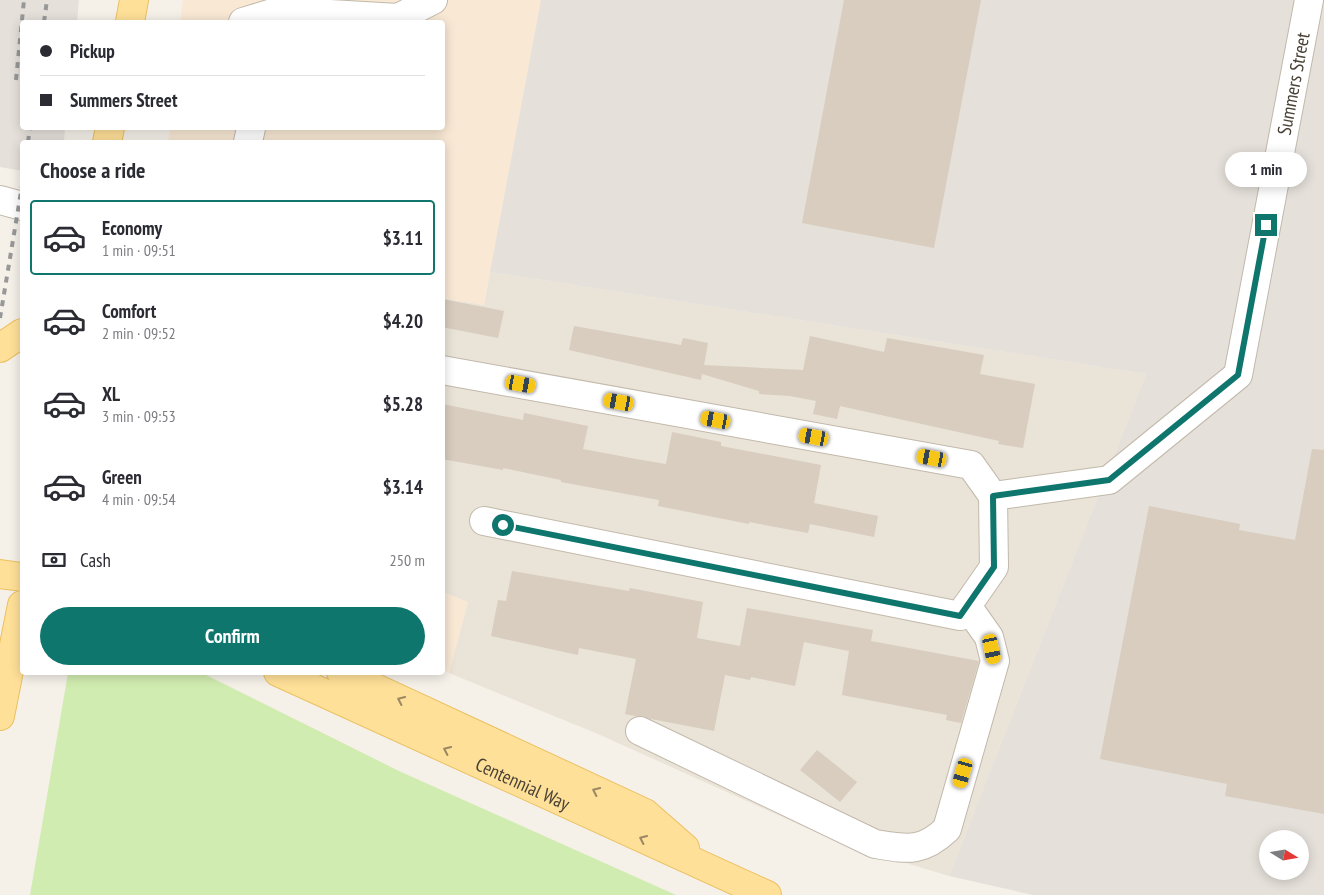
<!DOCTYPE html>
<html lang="en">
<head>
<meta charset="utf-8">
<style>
	body { margin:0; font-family:"PT Sans Narrow",sans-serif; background:#f7f7f7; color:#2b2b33; height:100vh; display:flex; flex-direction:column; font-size:19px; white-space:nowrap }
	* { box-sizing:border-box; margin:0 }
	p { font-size:16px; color:#7c7c81 }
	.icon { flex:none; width:28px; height:28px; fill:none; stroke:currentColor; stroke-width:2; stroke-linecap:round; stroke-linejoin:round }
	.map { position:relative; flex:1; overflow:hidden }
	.details { position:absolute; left:20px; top:140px; width:425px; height:535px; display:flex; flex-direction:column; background:#fff; border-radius:5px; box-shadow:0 2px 12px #0003 }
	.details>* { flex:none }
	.hud { position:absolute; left:20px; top:20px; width:425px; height:110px; border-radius:5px; box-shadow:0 2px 12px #0003; display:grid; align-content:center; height:110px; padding:0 20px; background:#fff }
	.needle { width:32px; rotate:101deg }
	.fabs { position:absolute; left:1259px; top:830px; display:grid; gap:10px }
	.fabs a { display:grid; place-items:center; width:50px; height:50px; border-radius:50%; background:#fff; box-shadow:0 2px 12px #0003; font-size:25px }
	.end { position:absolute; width:22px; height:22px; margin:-11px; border:6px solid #0f766e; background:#fff; box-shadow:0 0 0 2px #fff }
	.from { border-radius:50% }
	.bubble { position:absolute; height:35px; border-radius:18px; background:#fff; box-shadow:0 2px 12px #0003; font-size:16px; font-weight:600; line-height:35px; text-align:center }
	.car { position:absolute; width:15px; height:30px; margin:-15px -8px; border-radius:6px; box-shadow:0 0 4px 1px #0007; background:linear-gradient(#f5c518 24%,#345 0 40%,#f5c518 0 76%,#345 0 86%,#f5c518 0) }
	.hud b { display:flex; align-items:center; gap:18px; height:48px; font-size:19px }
	.hud b+b { border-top:1px solid #e1e1e2 }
	.hud i { width:12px; height:12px; background:#2b2b33 }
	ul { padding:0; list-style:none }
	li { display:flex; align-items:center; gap:15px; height:75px; margin:0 10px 8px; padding:0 10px; border:2px solid transparent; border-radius:5px }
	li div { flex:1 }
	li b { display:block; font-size:19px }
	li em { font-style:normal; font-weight:600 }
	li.current { border-color:#0f766e }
	li>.icon { width:45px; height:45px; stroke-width:1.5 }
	h2 { padding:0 20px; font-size:22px; line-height:60px }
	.pay { display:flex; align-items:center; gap:12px; height:55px; padding:0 20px; font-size:19px }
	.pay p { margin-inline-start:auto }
	.primary-button { display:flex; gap:10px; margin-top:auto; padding:10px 20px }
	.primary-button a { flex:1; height:58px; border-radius:30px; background:#0f766e; color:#fff; font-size:20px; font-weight:600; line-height:58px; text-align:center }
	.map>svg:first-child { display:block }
</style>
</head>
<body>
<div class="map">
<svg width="1324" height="895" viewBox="0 0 1324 895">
	<rect width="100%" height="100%" fill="#f5f1e9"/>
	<path fill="#eae3d7" d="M 490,272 L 1146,374 L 949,876 L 840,843 L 598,734 L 449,673 L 468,602 L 443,592 L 442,298 L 484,305 Z"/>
	<g fill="#f8e8d4">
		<path d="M 183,0 L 541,0 L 484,305 L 443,298 L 442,142 L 168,142 L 170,128 L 442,128 L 442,22 L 180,22 Z"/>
		<path d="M 442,592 L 468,602 L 449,673 L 443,669 Z"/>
	</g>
	<g fill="#e5e0da" fill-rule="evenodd">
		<path d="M 0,0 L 79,0 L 77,22 L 22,22 L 22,128 L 65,128 L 64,142 L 22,142 L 22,171 L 0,167 Z"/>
		<path d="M 541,0 L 1324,0 L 1324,895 L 1033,895 L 949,876 L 1146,374 L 490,272 ZM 1268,839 L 1300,839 L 1300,871 L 1268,871 Z"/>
	</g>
	<path fill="#d1ecb0" d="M 68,673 L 202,673 L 399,771 L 676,895 L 30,895 Z"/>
	<g fill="#d8cdbe">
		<path d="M 844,0 L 981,0 L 934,248 L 802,223 Z"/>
		<path d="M 442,299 L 504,311 L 498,338 L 442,327 Z"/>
		<path d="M 574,326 L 681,345 L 683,338 L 708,343 L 704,365 L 803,370 L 810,336 L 884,352 L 887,338 L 984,355 L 980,374 L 1035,384 L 1023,448 L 998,444 L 999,441 L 840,406 L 837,419 L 813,414 L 816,401 L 790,396 L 759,394 L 759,391 L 702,374 L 701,380 L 569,350 Z"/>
		<path d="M 442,404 L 523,420 L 524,413 L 588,426 L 583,449 L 636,459 L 666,464 L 672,432 L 721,442 L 721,446 L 821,465 L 814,503 L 878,516 L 874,537 L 810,524 L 808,533 L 749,522 L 749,524 L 658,506 L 659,500 L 561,482 L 561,480 L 503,468 L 503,470 L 442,459 Z"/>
		<path d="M 1312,449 L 1324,450 L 1324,814 L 1225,796 L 1227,784 L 1100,759 L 1149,506 L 1240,524 L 1239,530 L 1295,540 Z"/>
		<path d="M 512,571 L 629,591 L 630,588 L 703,602 L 697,638 L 740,646 L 747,608 L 873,630 L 871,641 L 979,661 L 961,723 L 946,720 L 947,715 L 842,695 L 849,651 L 804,642 L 795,686 L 751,677 L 750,680 L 725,675 L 714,731 L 625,714 L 636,659 L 579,648 L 578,655 L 491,636 L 498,600 L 506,601 Z"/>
		<path d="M 817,750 L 857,782 L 840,802 L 800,770 Z"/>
	</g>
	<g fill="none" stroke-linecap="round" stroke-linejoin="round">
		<g stroke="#c2b9ab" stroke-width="30">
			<g id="minor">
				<path d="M 243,22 L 279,11 L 398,18 L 433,0"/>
				<path d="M 248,142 L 251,128"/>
				<path d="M 0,200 L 22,206"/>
				<path d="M 442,370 L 971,465 L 993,496 L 994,567 L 960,616 L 484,521"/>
				<path id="s1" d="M 993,496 L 1109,480 L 1238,375 L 1309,0"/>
				<path d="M 640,731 L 875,844 C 907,849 922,853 947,829 L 995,661 L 989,637 L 967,606"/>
			</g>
		</g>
		<g stroke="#ebc061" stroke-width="30">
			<g id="major">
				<path d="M 130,22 L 134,0"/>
				<path d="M 107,142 L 110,128"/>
				<path d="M 0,348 L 22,333"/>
				<path d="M 0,574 L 22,577"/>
				<path id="s2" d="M 278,672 L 767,895"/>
				<path d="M 341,672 L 645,813 L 685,848"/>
				<path d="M 0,716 L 22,605"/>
			</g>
		</g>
		<use href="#minor" stroke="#fff" stroke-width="28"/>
		<use href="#major" stroke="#ffe098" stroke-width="28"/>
		<g stroke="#989898" stroke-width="4" stroke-dasharray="6 6" stroke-linecap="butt">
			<path d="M 44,22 L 47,0"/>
			<path d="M 16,80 L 24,0"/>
			<path d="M 28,142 L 30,128"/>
			<path d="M 0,318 L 22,186"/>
		</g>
	</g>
	<defs><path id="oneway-chevron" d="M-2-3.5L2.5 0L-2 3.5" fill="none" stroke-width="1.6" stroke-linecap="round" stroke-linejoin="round" transform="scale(1.25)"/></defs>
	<g stroke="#9b8963">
		<use href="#oneway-chevron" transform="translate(401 700) rotate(-155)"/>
		<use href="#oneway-chevron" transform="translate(447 750) rotate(-155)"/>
		<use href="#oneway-chevron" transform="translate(596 791) rotate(-155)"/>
		<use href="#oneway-chevron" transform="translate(643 839) rotate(-155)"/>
	</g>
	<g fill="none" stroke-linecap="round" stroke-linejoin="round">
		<path stroke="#0f766e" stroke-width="6" d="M 503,525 L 960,616 L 994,567 L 993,496 L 1109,480 L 1238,375 L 1266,225"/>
	</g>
	<g text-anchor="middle" stroke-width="4" stroke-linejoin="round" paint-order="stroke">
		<g font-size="19" fill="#4a4237" stroke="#fff">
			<text dy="7" stroke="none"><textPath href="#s1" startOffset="580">Summers Street</textPath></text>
			<text dy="7" stroke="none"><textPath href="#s2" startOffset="269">Centennial Way</textPath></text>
		</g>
	</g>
</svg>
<div class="fabs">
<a><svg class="needle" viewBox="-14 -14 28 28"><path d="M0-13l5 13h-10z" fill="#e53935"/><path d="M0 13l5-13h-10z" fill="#7c7c81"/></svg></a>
</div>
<i class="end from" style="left:503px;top:525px"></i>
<i class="end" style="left:1266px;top:225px"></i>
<div class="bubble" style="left:1225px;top:152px;width:82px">1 min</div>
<i class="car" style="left:521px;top:384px;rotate:100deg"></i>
<i class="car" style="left:619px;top:402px;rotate:280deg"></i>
<i class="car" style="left:716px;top:420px;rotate:280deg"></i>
<i class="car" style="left:814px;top:437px;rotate:280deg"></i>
<i class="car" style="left:932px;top:458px;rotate:280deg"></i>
<i class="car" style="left:992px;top:649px;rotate:168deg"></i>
<i class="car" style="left:963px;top:773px;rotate:196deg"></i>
<div class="hud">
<b><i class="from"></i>Pickup</b>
<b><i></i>Summers Street</b>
</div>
<section class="details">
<h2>Choose a ride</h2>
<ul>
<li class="current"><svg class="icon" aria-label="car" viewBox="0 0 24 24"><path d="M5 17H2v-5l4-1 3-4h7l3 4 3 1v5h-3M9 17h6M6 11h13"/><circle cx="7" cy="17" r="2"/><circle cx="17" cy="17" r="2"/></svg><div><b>Economy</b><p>1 min · 09:51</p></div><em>$3.11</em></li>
<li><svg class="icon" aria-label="car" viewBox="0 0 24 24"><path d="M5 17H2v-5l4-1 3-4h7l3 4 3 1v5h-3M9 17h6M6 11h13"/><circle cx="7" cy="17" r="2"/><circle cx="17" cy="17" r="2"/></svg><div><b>Comfort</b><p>2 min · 09:52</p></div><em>$4.20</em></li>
<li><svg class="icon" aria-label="car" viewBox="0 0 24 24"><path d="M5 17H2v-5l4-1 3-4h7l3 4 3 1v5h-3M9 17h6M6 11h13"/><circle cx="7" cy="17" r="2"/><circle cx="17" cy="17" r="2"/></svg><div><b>XL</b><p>3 min · 09:53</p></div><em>$5.28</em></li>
<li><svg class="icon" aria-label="car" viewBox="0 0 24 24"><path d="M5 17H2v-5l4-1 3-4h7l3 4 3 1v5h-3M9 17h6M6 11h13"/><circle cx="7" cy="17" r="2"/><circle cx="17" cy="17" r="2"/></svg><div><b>Green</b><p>4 min · 09:54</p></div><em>$3.14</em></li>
</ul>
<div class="pay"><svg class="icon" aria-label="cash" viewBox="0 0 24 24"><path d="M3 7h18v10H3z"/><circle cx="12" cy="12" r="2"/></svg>Cash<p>250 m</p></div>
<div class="primary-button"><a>Confirm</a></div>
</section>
</div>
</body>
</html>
